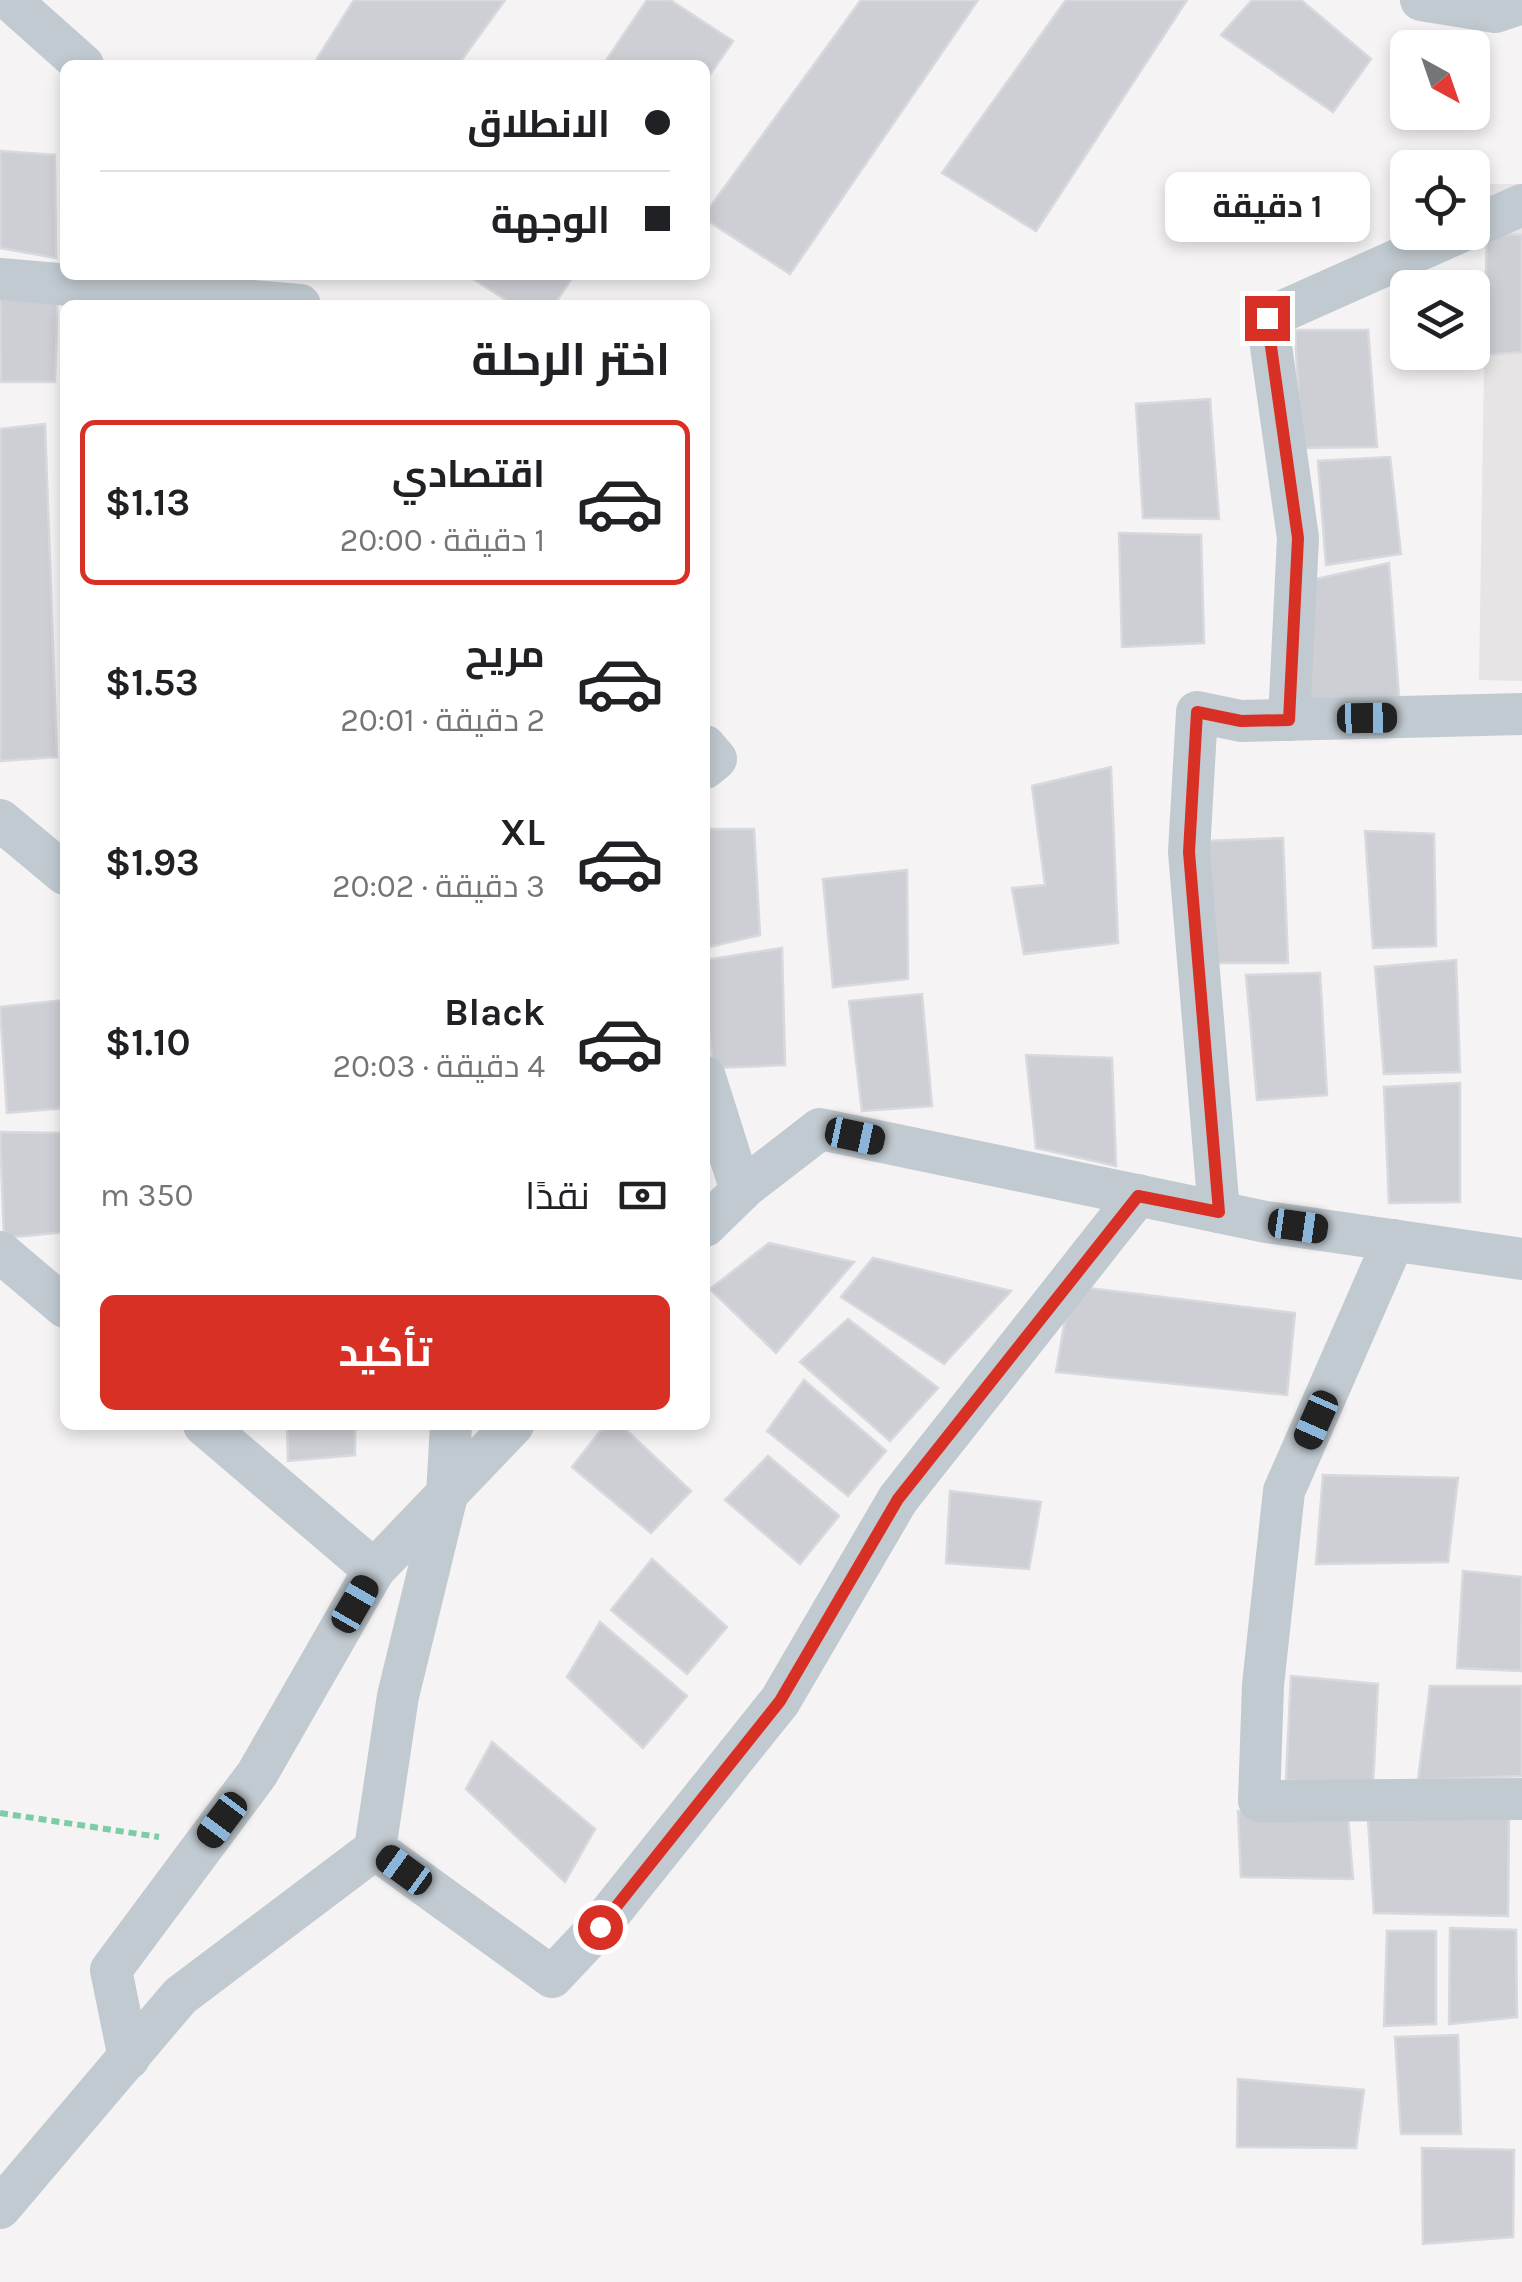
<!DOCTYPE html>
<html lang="ar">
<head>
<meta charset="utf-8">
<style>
	body { margin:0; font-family:Karla,Cairo,sans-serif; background:#f2f2f2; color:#202124; direction:rtl; height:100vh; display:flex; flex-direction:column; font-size:38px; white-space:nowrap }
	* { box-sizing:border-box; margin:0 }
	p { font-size:32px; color:#757577 }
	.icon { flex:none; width:55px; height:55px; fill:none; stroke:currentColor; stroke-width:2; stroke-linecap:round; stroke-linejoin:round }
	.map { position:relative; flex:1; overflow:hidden; direction:ltr }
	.sheet { position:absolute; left:60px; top:300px; width:650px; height:1130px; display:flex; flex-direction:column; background:#fff; border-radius:15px; box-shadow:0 5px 15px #0003; direction:rtl }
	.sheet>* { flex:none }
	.guide { position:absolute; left:60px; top:60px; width:650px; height:220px; border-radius:15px; box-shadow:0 5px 15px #0003; direction:rtl; display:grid; align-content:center; height:220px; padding:0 40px; background:#fff }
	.needle { width:65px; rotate:140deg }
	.buttons { position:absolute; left:1390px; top:30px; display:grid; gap:20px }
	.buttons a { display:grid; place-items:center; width:100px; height:100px; border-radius:15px; background:#fff; box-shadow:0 5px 15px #0003; font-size:50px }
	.end { position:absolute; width:45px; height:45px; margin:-22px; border:12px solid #d93025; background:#fff; box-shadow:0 0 0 5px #fff }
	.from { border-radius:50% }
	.bubble { position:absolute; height:70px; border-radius:15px; background:#fff; box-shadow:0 5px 15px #0003; font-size:32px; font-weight:700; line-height:70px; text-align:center; direction:rtl }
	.car { position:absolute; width:30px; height:60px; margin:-30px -15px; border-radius:12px; box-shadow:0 0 8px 2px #0007; background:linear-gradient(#222 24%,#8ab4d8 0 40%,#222 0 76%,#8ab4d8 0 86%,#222 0) }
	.guide b { display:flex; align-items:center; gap:35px; height:95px; font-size:38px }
	.guide b+b { border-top:2px solid #e0e0e0 }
	.guide i { width:25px; height:25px; background:#202124 }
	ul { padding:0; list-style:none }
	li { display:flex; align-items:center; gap:30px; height:165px; margin:0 20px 15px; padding:0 20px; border:5px solid transparent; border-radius:15px }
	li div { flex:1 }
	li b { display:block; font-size:38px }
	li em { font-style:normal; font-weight:700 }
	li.active { border-color:#d93025 }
	li>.icon { width:90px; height:90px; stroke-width:1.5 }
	h2 { padding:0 40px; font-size:45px; line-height:120px }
	.pay { display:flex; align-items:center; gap:25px; height:110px; padding:0 40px; font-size:38px }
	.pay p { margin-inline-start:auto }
	.action { display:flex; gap:20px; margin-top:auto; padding:20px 40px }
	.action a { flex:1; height:115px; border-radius:15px; background:#d93025; color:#fff; font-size:40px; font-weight:700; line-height:115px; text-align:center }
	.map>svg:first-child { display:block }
</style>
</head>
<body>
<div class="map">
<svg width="1522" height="2282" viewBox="0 0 1522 2282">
	<rect width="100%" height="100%" fill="#f5f3f3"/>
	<path fill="#e6e4e5" d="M 1487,184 L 1522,184 L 1522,681 L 1479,680 Z"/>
	<g fill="#cdcfd5" stroke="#d7d9de" stroke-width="2.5">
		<path d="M 354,0 L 505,0 L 458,65 L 313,65 Z"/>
		<path d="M 647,0 L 670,0 L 733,41 L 705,82 L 705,65 L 603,65 Z"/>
		<path d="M 861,0 L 978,0 L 790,274 L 705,219 L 705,214 Z"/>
		<path d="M 1066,0 L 1187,0 L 1036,231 L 942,173 Z"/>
		<path d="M 1252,0 L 1301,0 L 1371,59 L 1333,112 L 1221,35 Z"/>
		<path d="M 0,151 L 55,155 L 56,258 L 0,248 Z"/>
		<path d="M 1487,233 L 1522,235 L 1522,352 L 1484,355 Z"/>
		<path d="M 467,275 L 574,275 L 554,305 L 514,305 Z"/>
		<path d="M 58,286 L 55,382 L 1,382 L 0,298 Z"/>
		<path d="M 1295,330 L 1368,330 L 1377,447 L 1301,448 Z"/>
		<path d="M 1210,399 L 1219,519 L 1143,518 L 1136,404 Z"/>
		<path d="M 45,424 L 57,757 L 0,761 L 0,429 Z"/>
		<path d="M 1390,457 L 1401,554 L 1326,565 L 1318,461 Z"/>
		<path d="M 1119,533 L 1201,535 L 1204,643 L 1122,647 Z"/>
		<path d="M 1389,563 L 1399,697 L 1308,701 L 1307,581 Z"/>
		<path d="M 1111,767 L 1118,943 L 1024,954 L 1012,888 L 1045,885 L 1032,786 Z"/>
		<path d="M 705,829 L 754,829 L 760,935 L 705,948 Z"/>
		<path d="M 1365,831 L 1434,834 L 1436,946 L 1373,948 Z"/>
		<path d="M 1283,838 L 1288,963 L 1211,963 L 1208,841 Z"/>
		<path d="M 907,870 L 908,979 L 833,987 L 823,879 Z"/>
		<path d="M 782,948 L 785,1065 L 714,1068 L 705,1007 L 705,960 Z"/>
		<path d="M 1456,960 L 1460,1072 L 1384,1074 L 1375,967 Z"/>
		<path d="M 1320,973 L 1327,1095 L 1257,1100 L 1246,975 Z"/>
		<path d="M 922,994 L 932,1106 L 862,1111 L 849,1001 Z"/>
		<path d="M 65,1000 L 65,1108 L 7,1113 L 0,1007 Z"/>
		<path d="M 1026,1055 L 1112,1058 L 1116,1166 L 1036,1148 Z"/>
		<path d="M 1460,1083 L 1460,1202 L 1389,1203 L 1384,1087 Z"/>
		<path d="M 0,1132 L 65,1133 L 65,1232 L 4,1238 Z"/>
		<path d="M 769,1243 L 854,1262 L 776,1353 L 710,1289 Z"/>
		<path d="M 873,1258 L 1011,1291 L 944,1364 L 841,1297 Z"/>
		<path d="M 1071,1286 L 1295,1313 L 1287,1395 L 1056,1372 Z"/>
		<path d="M 848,1319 L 938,1388 L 890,1441 L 800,1362 Z"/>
		<path d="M 804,1380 L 886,1451 L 848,1496 L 767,1431 Z"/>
		<path d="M 287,1425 L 355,1425 L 355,1455 L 288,1461 Z"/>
		<path d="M 605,1425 L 621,1425 L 691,1491 L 651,1533 L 572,1467 Z"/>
		<path d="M 768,1456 L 839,1516 L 800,1564 L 725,1500 Z"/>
		<path d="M 1323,1475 L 1458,1478 L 1448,1562 L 1316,1564 Z"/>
		<path d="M 950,1491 L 1041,1502 L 1029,1569 L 946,1563 Z"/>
		<path d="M 652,1559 L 727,1627 L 687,1674 L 611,1610 Z"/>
		<path d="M 1463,1571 L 1522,1577 L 1521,1671 L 1457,1668 Z"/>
		<path d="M 600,1622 L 687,1696 L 643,1748 L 567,1677 Z"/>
		<path d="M 1291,1676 L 1378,1684 L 1373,1786 L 1286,1780 Z"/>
		<path d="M 1430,1686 L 1522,1686 L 1522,1776 L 1418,1780 Z"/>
		<path d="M 492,1742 L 595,1829 L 565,1882 L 466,1789 Z"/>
		<path d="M 1238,1811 L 1348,1817 L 1353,1879 L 1241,1877 Z"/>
		<path d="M 1509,1816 L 1508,1916 L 1374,1913 L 1368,1820 Z"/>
		<path d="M 1450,1928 L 1516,1930 L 1517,2017 L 1449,2024 Z"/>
		<path d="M 1387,1931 L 1436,1931 L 1436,2024 L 1384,2026 Z"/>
		<path d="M 1458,2035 L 1461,2134 L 1401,2134 L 1395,2037 Z"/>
		<path d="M 1238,2079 L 1364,2090 L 1356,2148 L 1237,2147 Z"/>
		<path d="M 1422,2148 L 1514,2150 L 1513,2237 L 1423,2244 Z"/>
	</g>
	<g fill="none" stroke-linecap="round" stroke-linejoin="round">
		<path stroke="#7ccda6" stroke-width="6" stroke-dasharray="8 5" stroke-linecap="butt" d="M 0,1813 L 159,1837"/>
		<g stroke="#c1cad1" stroke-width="42">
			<path d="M 10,0 L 83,65"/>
			<path d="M 1421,0 L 1495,12 L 1522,3"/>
			<path d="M 1472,227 L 1522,205"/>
			<path d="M 0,279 L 300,305"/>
			<path d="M 1289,720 L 1298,538 L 1267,318 L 1460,232"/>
			<path d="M 705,746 L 716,759 L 705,768"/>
			<path d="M 0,820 L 65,874"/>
			<path d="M 705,1077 L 741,1191"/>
			<path d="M 1219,1212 L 1189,852 L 1197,712 L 1241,721 L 1522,714"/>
			<path d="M 705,1226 L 746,1186 L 820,1129 L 1266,1222 L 1522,1259"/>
			<path d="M 1394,1240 L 1284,1491 L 1263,1685 L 1259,1801 L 1522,1799"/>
			<path d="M 0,1252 L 65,1307"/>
			<path d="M 204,1425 L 374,1570 L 513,1425"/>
			<path d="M 451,1425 L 447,1495 L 398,1696 L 375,1849 L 552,1977 L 599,1927 L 780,1701 L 898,1499 L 1138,1195"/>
			<path d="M 129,2058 L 111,1970 L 257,1774 L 374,1570"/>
			<path d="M 0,2208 L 180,1996 L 375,1849"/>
		</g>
	</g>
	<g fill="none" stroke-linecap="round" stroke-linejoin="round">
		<path stroke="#d93025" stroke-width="12" d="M 600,1927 L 780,1701 L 898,1499 L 1138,1196 L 1219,1212 L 1189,852 L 1197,712 L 1241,721 L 1289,720 L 1298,538 L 1267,318"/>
	</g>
</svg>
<div class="buttons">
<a><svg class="needle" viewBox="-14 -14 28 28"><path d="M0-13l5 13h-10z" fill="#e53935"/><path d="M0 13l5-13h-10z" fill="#757577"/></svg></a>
<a><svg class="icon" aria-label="locate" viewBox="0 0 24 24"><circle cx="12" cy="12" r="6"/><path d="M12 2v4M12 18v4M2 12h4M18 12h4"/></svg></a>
<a><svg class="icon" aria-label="layers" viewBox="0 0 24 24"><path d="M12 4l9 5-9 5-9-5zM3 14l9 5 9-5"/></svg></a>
</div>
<i class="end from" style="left:600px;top:1927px"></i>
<i class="end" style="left:1267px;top:318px"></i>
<div class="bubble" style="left:1165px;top:172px;width:205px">1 دقيقة</div>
<i class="car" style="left:1367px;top:718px;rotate:89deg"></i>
<i class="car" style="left:855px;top:1136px;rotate:102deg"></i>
<i class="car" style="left:1298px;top:1226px;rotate:98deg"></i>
<i class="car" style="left:1316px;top:1420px;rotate:204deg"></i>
<i class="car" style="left:355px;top:1604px;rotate:30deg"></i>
<i class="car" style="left:222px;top:1820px;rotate:217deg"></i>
<i class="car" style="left:404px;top:1870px;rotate:306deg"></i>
<div class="guide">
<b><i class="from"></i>الانطلاق</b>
<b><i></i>الوجهة</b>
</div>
<section class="sheet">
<h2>اختر الرحلة</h2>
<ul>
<li class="active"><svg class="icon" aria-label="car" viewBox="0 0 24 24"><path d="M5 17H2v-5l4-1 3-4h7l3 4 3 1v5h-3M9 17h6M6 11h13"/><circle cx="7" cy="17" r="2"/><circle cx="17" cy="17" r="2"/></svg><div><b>اقتصادي</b><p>1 دقيقة · 20:00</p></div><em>$1.13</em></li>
<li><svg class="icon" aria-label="car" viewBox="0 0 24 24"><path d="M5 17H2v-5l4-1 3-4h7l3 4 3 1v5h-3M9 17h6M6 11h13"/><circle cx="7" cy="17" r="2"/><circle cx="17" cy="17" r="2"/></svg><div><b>مريح</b><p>2 دقيقة · 20:01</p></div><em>$1.53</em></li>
<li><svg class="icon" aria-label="car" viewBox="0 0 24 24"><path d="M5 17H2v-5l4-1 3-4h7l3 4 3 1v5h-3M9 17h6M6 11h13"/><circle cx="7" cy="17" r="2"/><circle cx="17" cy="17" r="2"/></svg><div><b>XL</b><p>3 دقيقة · 20:02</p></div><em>$1.93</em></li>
<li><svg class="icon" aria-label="car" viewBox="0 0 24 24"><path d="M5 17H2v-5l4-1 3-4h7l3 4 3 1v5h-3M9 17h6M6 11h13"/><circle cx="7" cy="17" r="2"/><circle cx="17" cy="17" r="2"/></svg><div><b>Black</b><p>4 دقيقة · 20:03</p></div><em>$1.10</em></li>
</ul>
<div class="pay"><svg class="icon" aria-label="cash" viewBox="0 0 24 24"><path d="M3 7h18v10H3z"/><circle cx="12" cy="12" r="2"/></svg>نقدًا<p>350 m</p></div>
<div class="action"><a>تأكيد</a></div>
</section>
</div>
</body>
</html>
